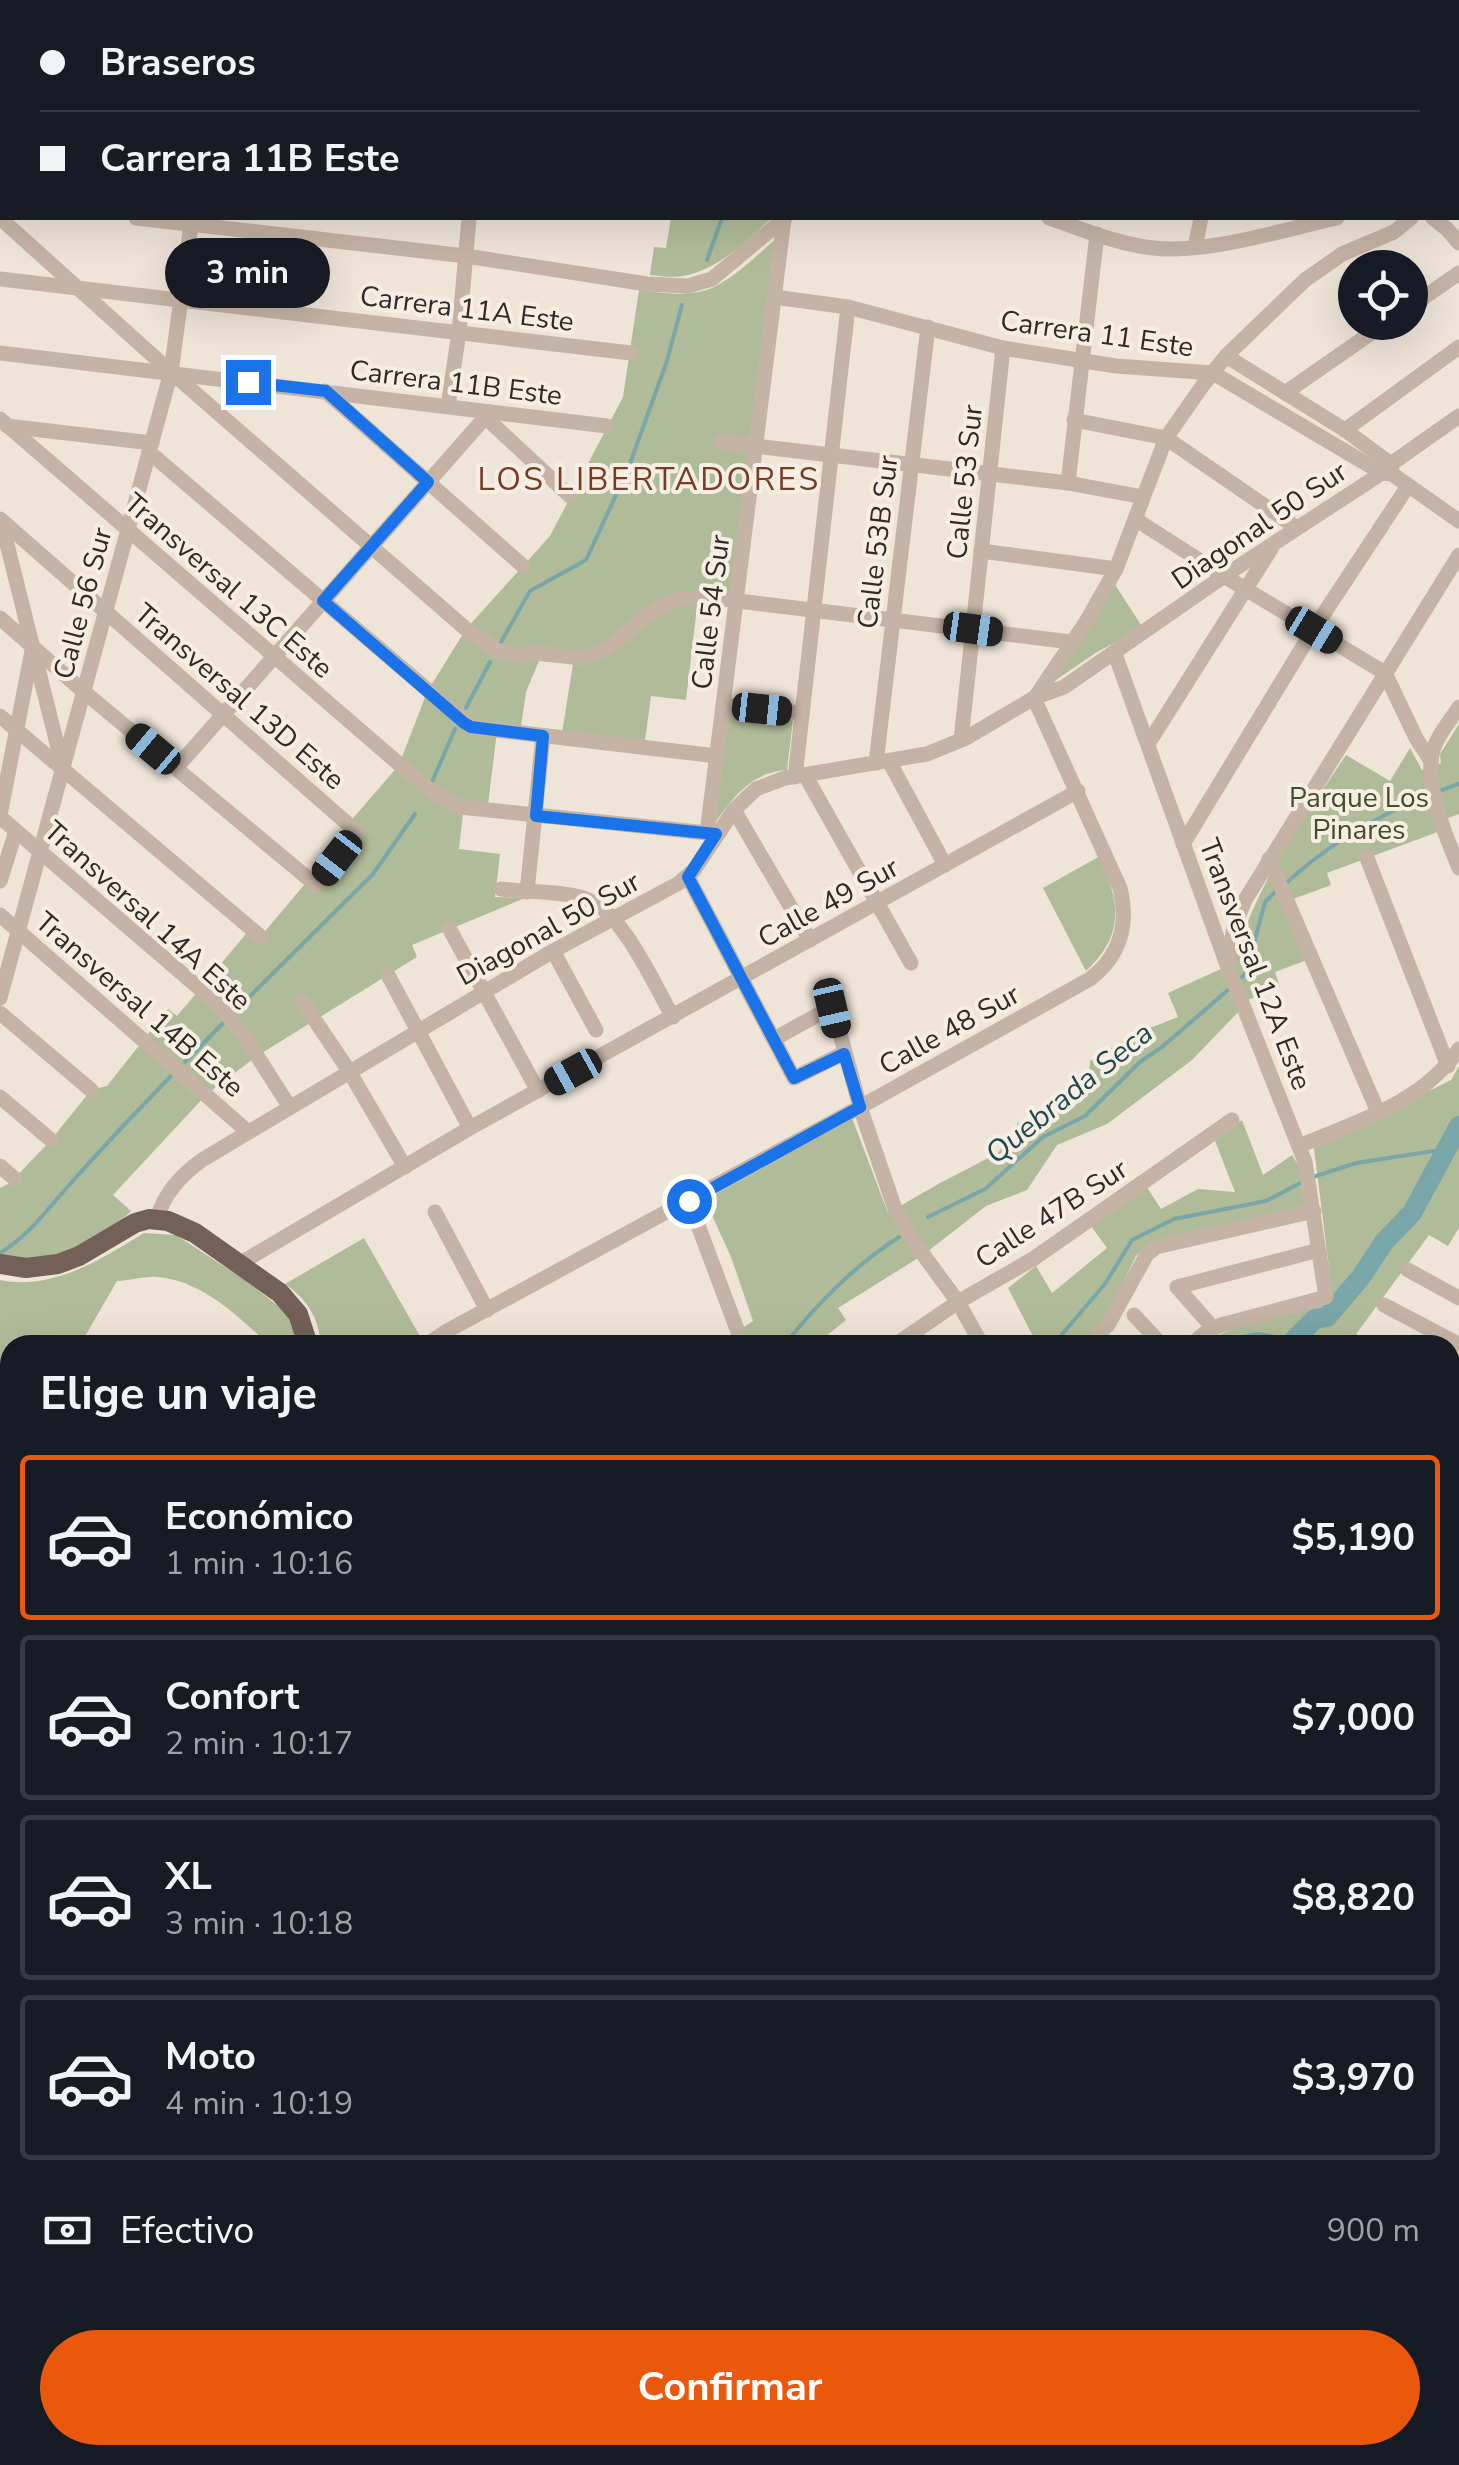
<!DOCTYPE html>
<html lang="es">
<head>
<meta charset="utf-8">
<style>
	body { margin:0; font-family:"Nunito Sans",sans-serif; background:#242831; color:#f1f3f6; height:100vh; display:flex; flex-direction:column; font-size:38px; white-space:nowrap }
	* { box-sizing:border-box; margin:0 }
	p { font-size:32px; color:#9ea1a6 }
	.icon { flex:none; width:55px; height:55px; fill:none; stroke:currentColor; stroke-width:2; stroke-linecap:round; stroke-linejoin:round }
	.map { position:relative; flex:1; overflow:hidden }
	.panel { position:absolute; left:0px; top:1335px; width:1460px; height:1130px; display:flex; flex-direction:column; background:#171b24; border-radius:30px 30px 0 0; box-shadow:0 10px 40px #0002 }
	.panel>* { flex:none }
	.guide { position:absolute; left:0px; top:0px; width:1460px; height:220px; box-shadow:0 10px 40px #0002; display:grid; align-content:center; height:220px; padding:0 40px; background:#171b24 }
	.fabs { position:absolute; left:1338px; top:250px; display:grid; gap:20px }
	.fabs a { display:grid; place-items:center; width:90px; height:90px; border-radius:50%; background:#171b24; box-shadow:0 10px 40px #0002; font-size:50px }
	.end { position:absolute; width:45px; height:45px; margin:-22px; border:12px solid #1a73e8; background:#fff; box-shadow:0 0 0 5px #fff }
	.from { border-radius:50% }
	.bubble { position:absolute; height:70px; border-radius:35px; background:#171b24; box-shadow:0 10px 40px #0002; font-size:32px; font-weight:700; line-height:70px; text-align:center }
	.car { position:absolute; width:30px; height:60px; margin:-30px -15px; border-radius:12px; box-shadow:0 0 8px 2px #0007; background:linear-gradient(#222 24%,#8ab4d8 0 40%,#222 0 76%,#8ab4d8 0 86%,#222 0) }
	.guide b { display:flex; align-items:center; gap:35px; height:95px; font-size:38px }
	.guide b+b { border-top:2px solid #363941 }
	.guide i { width:25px; height:25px; background:#f1f3f6 }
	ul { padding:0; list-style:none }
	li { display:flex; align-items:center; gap:30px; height:165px; margin:0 20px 15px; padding:0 20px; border:5px solid #363941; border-radius:10px }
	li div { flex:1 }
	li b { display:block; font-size:38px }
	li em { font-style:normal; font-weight:700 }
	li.active { border-color:#ea580c }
	li>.icon { width:90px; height:90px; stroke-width:1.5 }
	h2 { padding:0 40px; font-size:45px; line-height:120px }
	.pay { display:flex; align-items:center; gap:25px; height:110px; padding:0 40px; font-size:38px }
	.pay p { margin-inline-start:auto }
	.primary-button { display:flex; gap:20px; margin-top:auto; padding:20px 40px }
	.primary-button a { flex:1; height:115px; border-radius:60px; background:#ea580c; color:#fff; font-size:40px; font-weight:700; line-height:115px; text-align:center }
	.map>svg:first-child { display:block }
</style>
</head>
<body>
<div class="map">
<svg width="1459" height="2465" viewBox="0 0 1459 2465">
	<rect width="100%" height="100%" fill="#eee4d8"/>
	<g fill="#b0bc99">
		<path d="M 671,218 L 772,218 C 746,240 719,270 683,276 C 673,278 661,276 650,275 L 654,247 L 666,248 Z"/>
		<path d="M 775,240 L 731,594 L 699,590 L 686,700 L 651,696 L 645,741 L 562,733 L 573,664 L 539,661 L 526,692 L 520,733 L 497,731 L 488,805 L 464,804 L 459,849 L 500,854 L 495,897 L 525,898 L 412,945 L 417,957 L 257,1056 L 206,1095 L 113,1195 L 131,1211 L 123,1219 L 51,1261 L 0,1260 L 0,1188 L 10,1183 L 51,1140 L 91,1090 L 107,1086 L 168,1009 L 177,1016 L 251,928 L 261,936 L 309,879 L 316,885 L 357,833 L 348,824 L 399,765 L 427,692 L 466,629 L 550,536 L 623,397 L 639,290 C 660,293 682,296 703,291 C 727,285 756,256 775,240 Z"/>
		<path d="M 1114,583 L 1143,628 L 1097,652 L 1053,682 Z"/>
		<path d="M 728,712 L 793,720 L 787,770 C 750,772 732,799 712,827 Z"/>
		<path d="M 1459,724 L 1459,814 L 1440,821 L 1443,830 L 1327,873 L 1331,885 L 1288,901 L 1312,958 L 1275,972 L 1280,987 L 1243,1002 L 1244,1006 L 1192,1060 L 1107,1124 L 1057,1145 L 1027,1190 L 986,1206 L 923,1255 L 838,1308 L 846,1320 L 815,1345 L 718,1345 L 753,1321 L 731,1257 L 705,1200 L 852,1118 L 888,1213 L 940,1183 L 998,1153 L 1018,1123 L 1058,1109 L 1074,1107 L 1089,1087 L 1090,1061 L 1132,1035 L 1178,1017 L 1168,993 L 1234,963 C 1256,883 1301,823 1346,755 L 1390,781 L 1410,748 L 1422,770 L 1441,763 L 1440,754 Z"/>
		<path d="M 1100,856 C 1119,903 1126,933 1086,971 L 1043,888 Z"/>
		<path d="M 1459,1066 L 1459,1228 L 1448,1246 L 1429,1235 L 1348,1345 L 1203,1345 C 1231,1323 1298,1310 1333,1300 L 1314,1148 L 1451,1080 Z"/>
		<path d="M 1242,1120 L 1263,1175 L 1292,1155 L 1300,1168 L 1308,1208 L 1151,1242 L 1136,1256 L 1106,1318 L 1079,1345 L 1028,1345 L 1034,1338 L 1008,1288 L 1036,1266 L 1052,1293 L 1107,1248 L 1091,1226 L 1146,1186 L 1161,1209 L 1198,1189 L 1235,1192 L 1215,1141 Z"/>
		<path d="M 144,1233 L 176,1235 L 245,1280 L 287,1313 L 298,1345 L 259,1345 L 262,1338 C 233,1312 199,1280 157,1277 C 144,1276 130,1281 117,1281 L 80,1345 L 10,1345 L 10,1468 L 0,1485 L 0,1280 C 53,1291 101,1259 144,1233 Z"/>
		<path d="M 364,1238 L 425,1345 L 321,1345 C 319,1318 307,1299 285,1284 Z"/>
		<path d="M 0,1908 L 10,1915 L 10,2455 L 1284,2455 L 1281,2465 L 0,2465 Z"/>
		<path d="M 1459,2275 L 1459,2390 L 1455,2439 L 1459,2440 L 1459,2465 L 1295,2465 L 1298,2455 L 1450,2455 L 1450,2283 Z"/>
	</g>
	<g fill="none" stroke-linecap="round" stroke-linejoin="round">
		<g stroke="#79a6a9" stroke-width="4">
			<path d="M 72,2 L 77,0"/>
			<path d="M 810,2 L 810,0"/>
			<path d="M 0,49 L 2,47"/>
			<path d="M 707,260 L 722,218"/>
			<path d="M 501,642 L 530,591 L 586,560 L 628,469 L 667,361 L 682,305"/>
			<path d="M 466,708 L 490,662"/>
			<path d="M 432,782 L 455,729"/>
			<path d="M 1436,792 L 1459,784"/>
			<path d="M 1284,885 C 1326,846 1374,817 1427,796"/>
			<path d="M 1242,977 L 1246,973 L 1265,902 L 1276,891"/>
			<path d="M 236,1010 L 373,874 L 415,814"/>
			<path d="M 185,1062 L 223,1023"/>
			<path d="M 1313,1177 L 1356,1163 L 1447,1149"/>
			<path d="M 928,1217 L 985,1189 L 1043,1137 L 1085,1116 L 1140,1062 L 1162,1047 L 1228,990"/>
			<path d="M 0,1253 C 30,1235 48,1208 71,1183 C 104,1146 138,1110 172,1075"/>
			<path d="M 784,1345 C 819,1302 853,1267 899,1237"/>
			<path d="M 1053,1345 L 1105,1284 L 1132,1240 L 1174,1219 L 1266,1201 L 1304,1181"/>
			<path d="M 1215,1345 L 1219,1341 L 1259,1334 L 1292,1340"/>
			<path d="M 0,1789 L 10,1781"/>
			<path d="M 152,2465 L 159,2455"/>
		</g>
		<g stroke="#79a6a9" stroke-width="20">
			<path d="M 1289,1345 L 1315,1319 L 1327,1317 L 1361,1277 L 1384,1242 L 1412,1213 L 1459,1126"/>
			<path d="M 1263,2465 L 1264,2455"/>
		</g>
		<g stroke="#c5b4a5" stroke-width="15">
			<path d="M 613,0 L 617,2"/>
			<path d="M 1034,0 L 1040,2"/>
			<path d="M 498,2 L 498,0"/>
			<path d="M 725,2 L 726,0"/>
			<path d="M 1329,2 L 1329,0"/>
			<path d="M 1378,2 L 1378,0"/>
			<path d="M 1427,2 L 1428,0"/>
			<path d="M 1458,61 L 1459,61"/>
			<path d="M 1458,122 L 1459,119"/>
			<path d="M 0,200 L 2,201"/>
			<path d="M 0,218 L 171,372 L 466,629 L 500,652 L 524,656 L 538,653 L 581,658 L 607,649 L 644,618 L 664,605 L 680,599 L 714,598 L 1071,642"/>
			<path d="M 136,218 L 466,256 L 647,284 L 688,286 L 712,279 L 785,218"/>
			<path d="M 1049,218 C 1082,229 1117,244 1153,248 C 1208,254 1282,230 1337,218"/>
			<path d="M 1433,218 L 1447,229 L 1459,243"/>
			<path d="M 1195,247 L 1201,218"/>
			<path d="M 0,279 L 631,353"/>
			<path d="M 774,297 L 848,307 L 1003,348 L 1116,366 L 1213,373 L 1382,473 L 1392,474 L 1459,521"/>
			<path d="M 1410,307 L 1459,273"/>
			<path d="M 0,353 L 607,426"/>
			<path d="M 1226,356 L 1345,430 L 1391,464 L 1392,472"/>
			<path d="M 325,391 L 523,566"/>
			<path d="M 1285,393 L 1387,322"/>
			<path d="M 448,406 L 459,332 L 469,218"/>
			<path d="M 485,417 L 570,496"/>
			<path d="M 0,419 L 399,764 L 435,794 L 460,807 L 717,834"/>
			<path d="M 1074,420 L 1166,438 L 1297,528"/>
			<path d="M 7,426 L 152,443"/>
			<path d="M 1345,430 L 1459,347"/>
			<path d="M 721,442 L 1068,483 L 1143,497"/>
			<path d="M 149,452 L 471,727 L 717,756"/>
			<path d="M 1068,483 L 1097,234"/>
			<path d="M 0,519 L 357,832 L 316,885 L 83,691 L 0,618"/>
			<path d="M 1135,519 L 1224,576 L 1385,673 L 1416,738 L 1431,761"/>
			<path d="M 0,525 L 7,544 L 61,760"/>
			<path d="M 981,551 L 1116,569"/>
			<path d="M 1115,654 L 1227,965 L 1305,1162 L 1326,1297 L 1221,1325 L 1205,1333 L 1191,1345"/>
			<path d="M 1036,696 L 1086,622 L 1116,569 L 1166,438 L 1203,385 L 1226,356 L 1305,280 L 1342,254 L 1394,232 L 1411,218"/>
			<path d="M 723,705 L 802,713"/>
			<path d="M 1459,707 C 1450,721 1435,738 1432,755 C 1425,787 1447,839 1459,868"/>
			<path d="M 0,716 L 261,937"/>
			<path d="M 961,740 L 1003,348"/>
			<path d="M 1148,744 L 1271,549"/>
			<path d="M 889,761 L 945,865"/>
			<path d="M 876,763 L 928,327"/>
			<path d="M 176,768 L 490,412"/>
			<path d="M 805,775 L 911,963"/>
			<path d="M 795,777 L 848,307"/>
			<path d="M 734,810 L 810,940"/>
			<path d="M 0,815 L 32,651"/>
			<path d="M 0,817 L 220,1006 L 245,1037 L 289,1106"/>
			<path d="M 707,833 L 784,219"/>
			<path d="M 1183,844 L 1313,630 L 1408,486"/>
			<path d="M 1367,858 L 1448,1066"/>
			<path d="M 1269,859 L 1378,1112"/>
			<path d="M 688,877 L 794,1078 L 844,1053"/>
			<path d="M 0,881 L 16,831"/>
			<path d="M 501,889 C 525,892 565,891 586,899 C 623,912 653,983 673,1017"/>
			<path d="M 527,892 L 543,736"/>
			<path d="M 0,915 L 247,1131"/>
			<path d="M 449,928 L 538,1091"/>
			<path d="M 553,951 L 596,1030"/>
			<path d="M 1228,962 L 1234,927 L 1245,900 L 1459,555"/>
			<path d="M 388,975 L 470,1128"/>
			<path d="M 828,989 L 860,1107 L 895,1209 L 911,1238 L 958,1302 L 982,1345"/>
			<path d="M 0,998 L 171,372 L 192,218"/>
			<path d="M 302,1001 L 349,1071 L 405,1167"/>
			<path d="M 0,1013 L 91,1090"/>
			<path d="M 774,1039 L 832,1007"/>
			<path d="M 0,1097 L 51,1140"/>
			<path d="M 1299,1146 C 1358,1121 1421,1104 1459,1049"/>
			<path d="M 0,1166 L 15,1179"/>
			<path d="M 689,1201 L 738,1332"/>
			<path d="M 435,1212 L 487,1310"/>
			<path d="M 157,1219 C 164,1193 181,1175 202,1160 L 553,951 L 679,883 L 694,870 L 734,810 L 756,789 L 785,778 L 927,754 L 966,738 L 1034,698 L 1064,687 L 1077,678 L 1224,576 L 1382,473 L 1391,464 L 1459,416"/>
			<path d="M 239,1264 L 470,1128 L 1078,791"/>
			<path d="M 1408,1270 L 1459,1298"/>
			<path d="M 1384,1305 L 1458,1344"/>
			<path d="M 1134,1315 L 1162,1345"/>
			<path d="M 1213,1328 L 1177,1287 L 1319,1250"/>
			<path d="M 1353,1341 L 1359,1345"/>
			<path d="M 426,1345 L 447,1331 L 860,1107 L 1090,979 C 1120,956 1129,925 1120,888 L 1034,698"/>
			<path d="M 895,1345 L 958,1302 L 1033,1259 L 1232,1120"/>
			<path d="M 1088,1345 L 1108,1325 L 1147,1254 L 1156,1247 L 1314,1211"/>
			<path d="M 1450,1564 L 1459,1568"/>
			<path d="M 1450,1694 L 1459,1676"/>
			<path d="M 0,1736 L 10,1727"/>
			<path d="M 1450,1794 L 1459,1792"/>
			<path d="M 1450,1868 L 1459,1865"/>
			<path d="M 0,1916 L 10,1915"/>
			<path d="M 1450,1965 L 1459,1960"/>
			<path d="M 1450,2006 L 1459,2007"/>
			<path d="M 1450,2053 L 1459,2055"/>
			<path d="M 1450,2106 L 1459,2111"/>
			<path d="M 1450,2148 L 1459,2139"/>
			<path d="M 1450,2276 L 1459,2268"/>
			<path d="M 1291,2465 L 1293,2455"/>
		</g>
		<g stroke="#736158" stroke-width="20">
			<path d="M 0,1264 L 26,1268 L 58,1264 L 79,1256 L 135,1223 L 149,1219 L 168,1221 L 195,1233 L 280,1293 L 298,1314 L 308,1345"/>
			<path d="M 1450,1727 L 1459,1722"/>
		</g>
	</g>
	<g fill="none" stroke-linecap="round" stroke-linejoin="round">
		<path stroke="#1a73e8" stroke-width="12" d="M 248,382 L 326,391 L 428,482 L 323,601 L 464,723 L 471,727 L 543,736 L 536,816 L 716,834 L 688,877 L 794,1078 L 844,1054 L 860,1107 L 689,1201"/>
	</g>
	<g text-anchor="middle" stroke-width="8" stroke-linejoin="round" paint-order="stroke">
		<g font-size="28" fill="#322a26" stroke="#f7eee3">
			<text transform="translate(467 308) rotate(7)" y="10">Carrera 11A Este</text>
			<text transform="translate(1097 333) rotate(8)" y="10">Carrera 11 Este</text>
			<text transform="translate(456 382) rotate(7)" y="10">Carrera 11B Este</text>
			<text transform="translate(964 482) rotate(-84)" y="10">Calle 53 Sur</text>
			<text transform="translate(1259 525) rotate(-34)" y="10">Diagonal 50 Sur</text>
			<text transform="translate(877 542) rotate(-83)" y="10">Calle 53B Sur</text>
			<text transform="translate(229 585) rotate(41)" y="10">Transversal 13C Este</text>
			<text transform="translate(82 603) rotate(-75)" y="10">Calle 56 Sur</text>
			<text transform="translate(710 612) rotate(-83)" y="10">Calle 54 Sur</text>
			<text transform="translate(240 696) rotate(41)" y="10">Transversal 13D Este</text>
			<text transform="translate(828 902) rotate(-29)" y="10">Calle 49 Sur</text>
			<text transform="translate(148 915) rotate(42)" y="10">Transversal 14A Este</text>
			<text transform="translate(548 928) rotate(-29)" y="10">Diagonal 50 Sur</text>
			<text transform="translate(1256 964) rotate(69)" y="10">Transversal 12A Este</text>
			<text transform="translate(140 1004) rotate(41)" y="10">Transversal 14B Este</text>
			<text transform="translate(949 1029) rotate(-29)" y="10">Calle 48 Sur</text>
			<text transform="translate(1051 1213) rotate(-33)" y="10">Calle 47B Sur</text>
		</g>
		<g font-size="28" fill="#404e2c" stroke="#f7eee3">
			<text x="1359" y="807">Parque Los<tspan x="1359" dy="32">Pinares</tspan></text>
		</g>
		<g font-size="30" font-style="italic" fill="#1f4b4f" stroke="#f7eee3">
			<text transform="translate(1069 1093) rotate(-39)" y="10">Quebrada Seca</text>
		</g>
		<g font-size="32" letter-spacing="2.5" fill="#7a3b25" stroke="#f7eee3">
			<text x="649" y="490">LOS LIBERTADORES</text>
		</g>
	</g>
</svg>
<div class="fabs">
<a><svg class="icon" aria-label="locate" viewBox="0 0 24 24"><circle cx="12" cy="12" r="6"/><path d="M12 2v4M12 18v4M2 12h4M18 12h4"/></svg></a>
</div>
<i class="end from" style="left:689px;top:1201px"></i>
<i class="end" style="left:248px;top:382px"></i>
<div class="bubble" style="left:165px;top:238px;width:165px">3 min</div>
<i class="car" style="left:973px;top:629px;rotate:98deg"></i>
<i class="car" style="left:1314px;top:630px;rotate:121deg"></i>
<i class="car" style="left:762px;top:709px;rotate:96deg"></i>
<i class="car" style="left:153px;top:749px;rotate:310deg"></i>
<i class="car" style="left:337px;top:858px;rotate:218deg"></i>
<i class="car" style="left:832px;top:1008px;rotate:167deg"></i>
<i class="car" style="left:573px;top:1072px;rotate:241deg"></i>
<div class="guide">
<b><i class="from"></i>Braseros</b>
<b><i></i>Carrera 11B Este</b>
</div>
<section class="panel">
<h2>Elige un viaje</h2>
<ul>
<li class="active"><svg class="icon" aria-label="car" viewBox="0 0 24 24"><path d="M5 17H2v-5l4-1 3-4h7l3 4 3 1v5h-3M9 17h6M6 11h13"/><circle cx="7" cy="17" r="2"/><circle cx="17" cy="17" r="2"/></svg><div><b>Económico</b><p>1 min · 10:16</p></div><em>$5,190</em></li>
<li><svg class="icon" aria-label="car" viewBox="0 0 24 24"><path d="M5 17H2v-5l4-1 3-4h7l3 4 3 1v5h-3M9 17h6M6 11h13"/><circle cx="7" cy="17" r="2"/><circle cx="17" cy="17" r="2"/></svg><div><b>Confort</b><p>2 min · 10:17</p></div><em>$7,000</em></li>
<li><svg class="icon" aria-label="car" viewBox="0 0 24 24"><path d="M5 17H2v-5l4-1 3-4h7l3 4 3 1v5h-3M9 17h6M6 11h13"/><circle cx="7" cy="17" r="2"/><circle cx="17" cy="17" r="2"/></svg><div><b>XL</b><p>3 min · 10:18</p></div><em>$8,820</em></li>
<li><svg class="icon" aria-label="car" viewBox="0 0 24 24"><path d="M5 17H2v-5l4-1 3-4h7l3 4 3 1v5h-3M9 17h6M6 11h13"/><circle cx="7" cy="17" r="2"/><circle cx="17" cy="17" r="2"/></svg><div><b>Moto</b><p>4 min · 10:19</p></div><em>$3,970</em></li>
</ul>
<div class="pay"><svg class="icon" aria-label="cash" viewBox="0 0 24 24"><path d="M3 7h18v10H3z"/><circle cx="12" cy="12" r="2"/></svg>Efectivo<p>900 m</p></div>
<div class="primary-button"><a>Confirmar</a></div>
</section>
</div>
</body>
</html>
